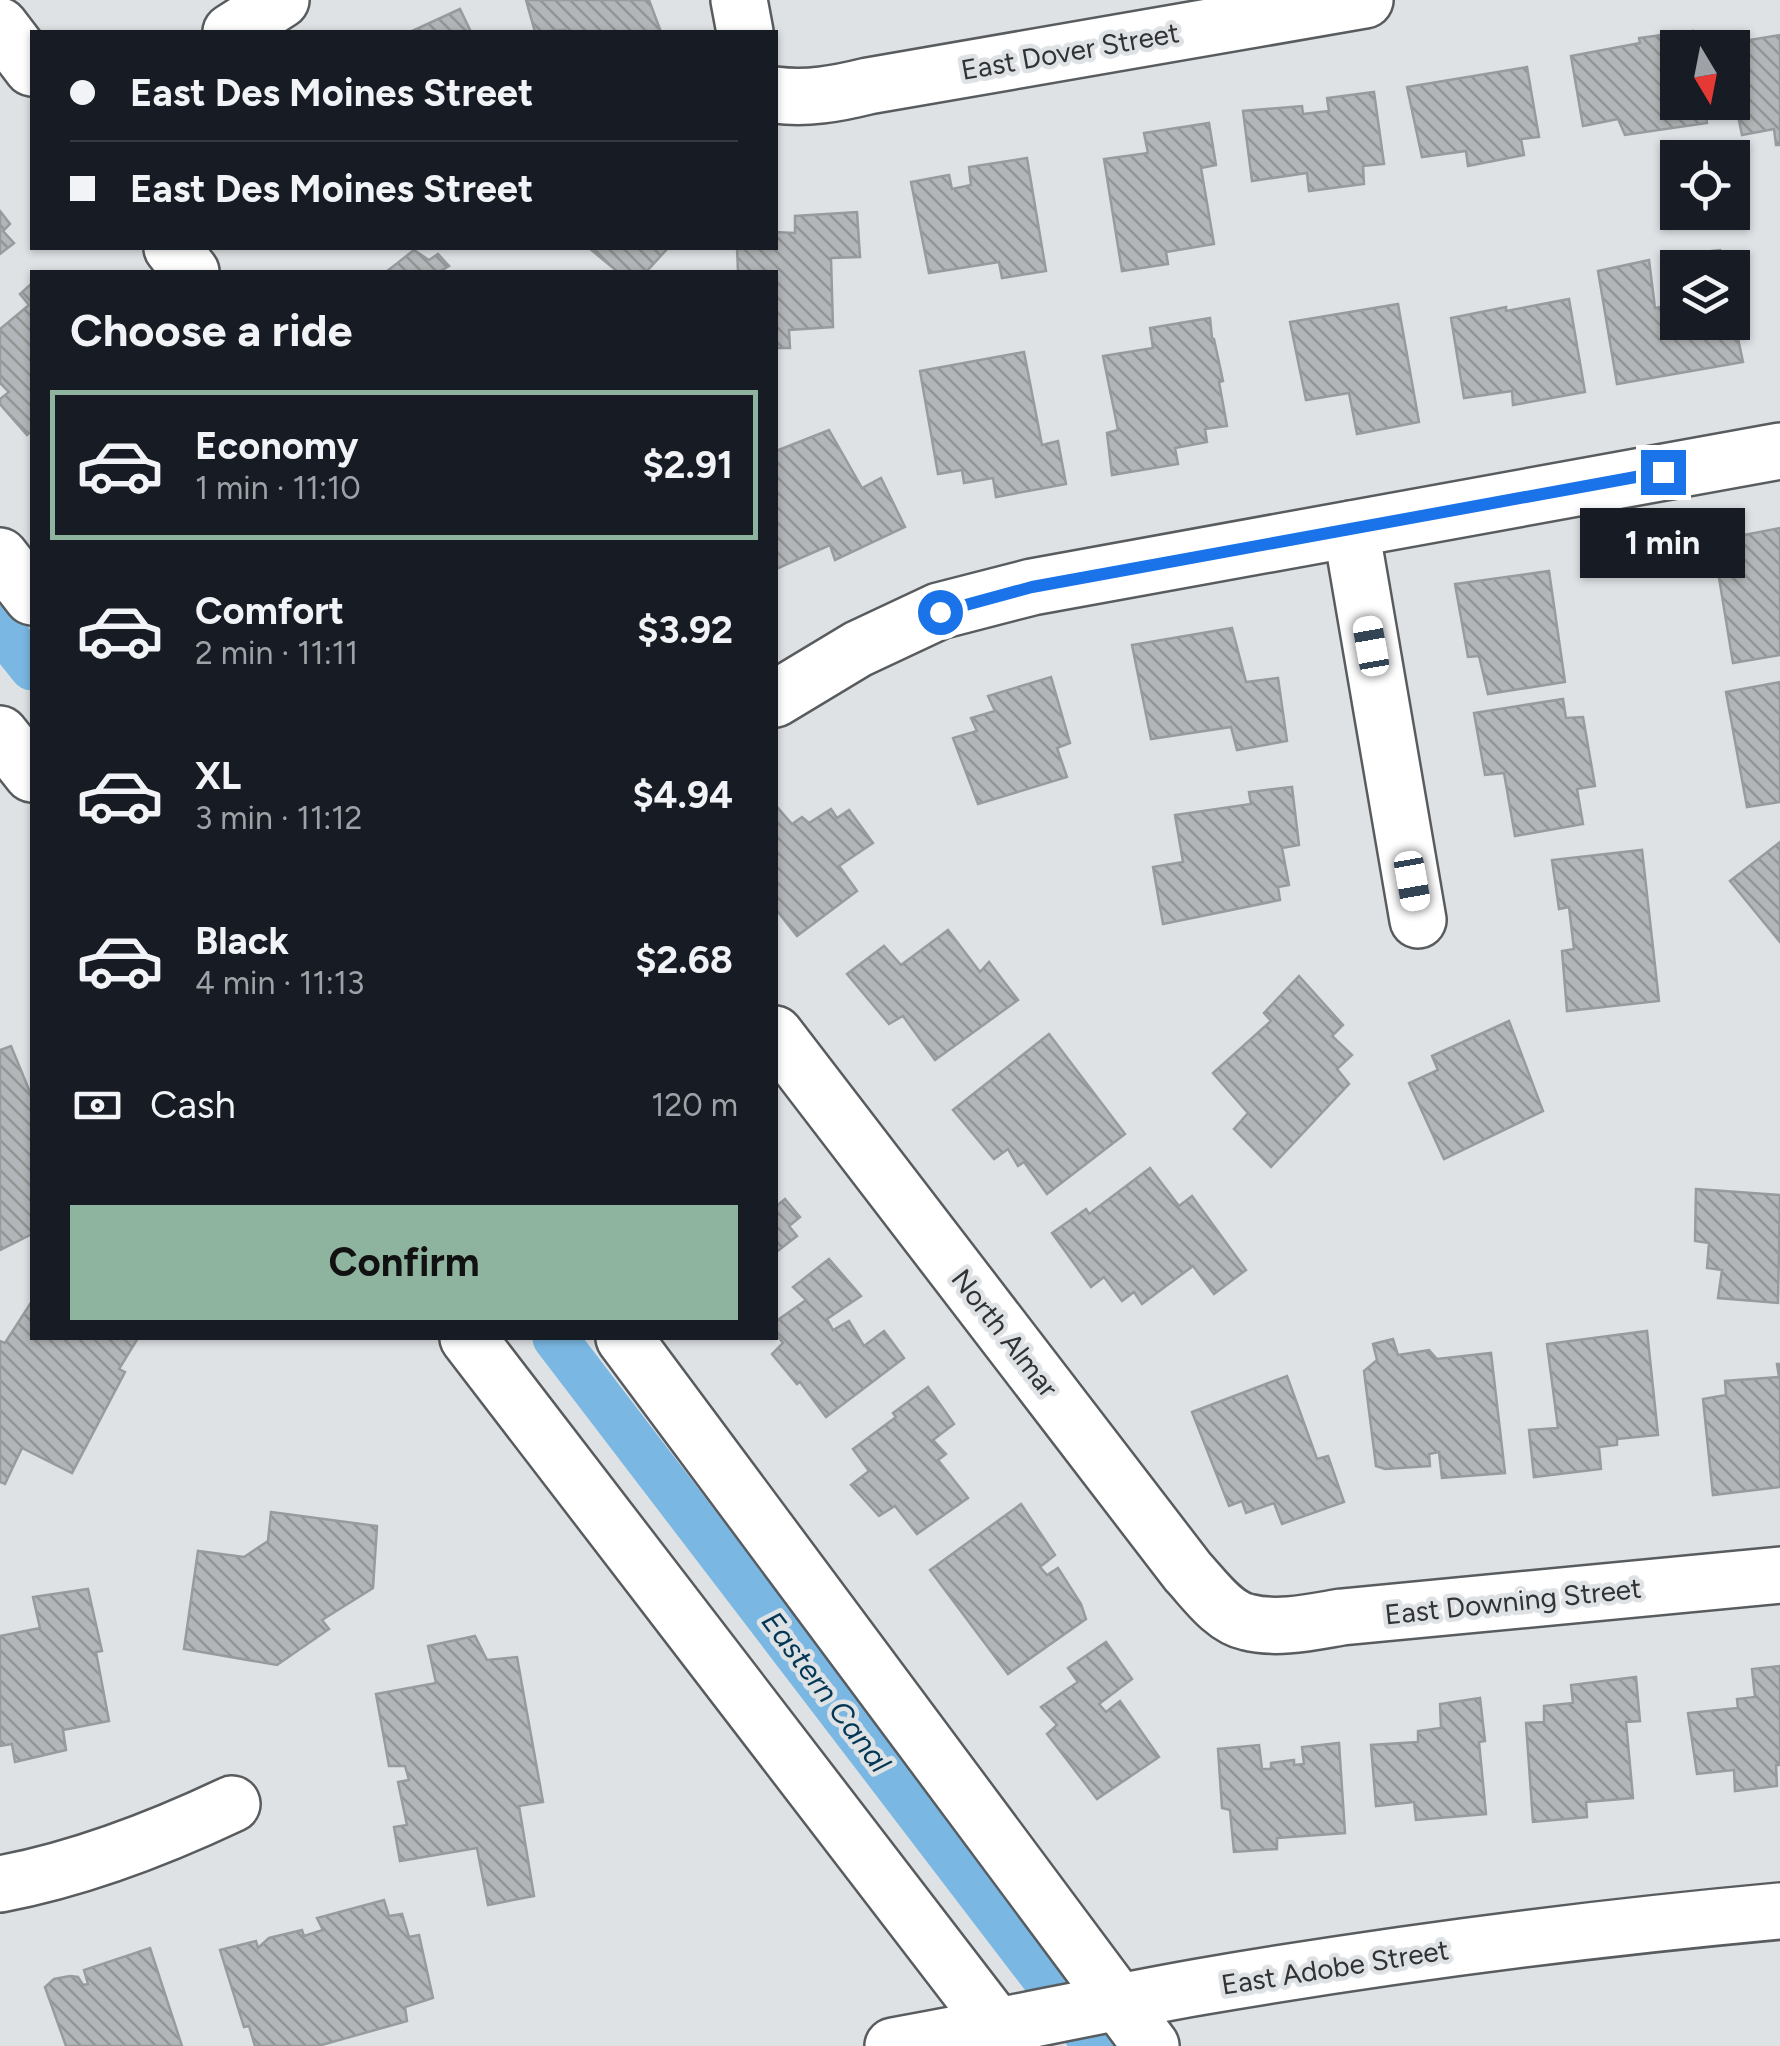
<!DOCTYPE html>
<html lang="en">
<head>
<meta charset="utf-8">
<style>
	body { margin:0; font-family:Figtree,sans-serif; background:#20242c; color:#f1f3f6; height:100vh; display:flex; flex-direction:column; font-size:38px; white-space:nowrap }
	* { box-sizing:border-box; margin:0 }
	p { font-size:32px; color:#9ea1a6 }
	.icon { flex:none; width:55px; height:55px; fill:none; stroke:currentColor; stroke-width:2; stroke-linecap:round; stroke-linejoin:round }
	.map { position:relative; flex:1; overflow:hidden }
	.side { position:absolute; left:30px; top:270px; width:748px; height:1070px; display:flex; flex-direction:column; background:#171b24; border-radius:0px; box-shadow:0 2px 8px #0004 }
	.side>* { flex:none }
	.banner { position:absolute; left:30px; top:30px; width:748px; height:220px; border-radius:0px; box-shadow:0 2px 8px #0004; display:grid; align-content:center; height:220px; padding:0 40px; background:#171b24 }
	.needle { width:65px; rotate:170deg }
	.controls { position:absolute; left:1660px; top:30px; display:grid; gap:20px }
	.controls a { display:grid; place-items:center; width:90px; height:90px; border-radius:0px; background:#171b24; box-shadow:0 2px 8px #0004; font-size:50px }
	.end { position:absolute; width:45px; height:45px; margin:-22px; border:12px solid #1a73e8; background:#fff; box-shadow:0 0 0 5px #fff }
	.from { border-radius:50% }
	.bubble { position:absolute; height:70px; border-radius:0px; background:#171b24; box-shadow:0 2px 8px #0004; font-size:32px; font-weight:700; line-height:70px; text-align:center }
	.car { position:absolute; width:30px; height:60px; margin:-30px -15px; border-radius:12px; box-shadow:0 0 8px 2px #0007; background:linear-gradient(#fff 24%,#345 0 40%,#fff 0 76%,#345 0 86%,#fff 0) }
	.banner b { display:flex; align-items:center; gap:35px; height:95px; font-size:38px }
	.banner b+b { border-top:2px solid #363941 }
	.banner i { width:25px; height:25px; background:#f1f3f6 }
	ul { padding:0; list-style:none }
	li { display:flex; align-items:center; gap:30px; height:150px; margin:0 20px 15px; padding:0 20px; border:5px solid transparent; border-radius:0px }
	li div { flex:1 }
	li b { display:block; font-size:38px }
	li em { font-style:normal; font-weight:700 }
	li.selected { border-color:#8eb4a0 }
	li>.icon { width:90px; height:90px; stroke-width:1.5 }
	h2 { padding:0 40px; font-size:45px; line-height:120px }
	.pay { display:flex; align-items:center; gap:25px; height:110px; padding:0 40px; font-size:38px }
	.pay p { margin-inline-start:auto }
	.cta { display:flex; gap:20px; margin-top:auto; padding:20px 40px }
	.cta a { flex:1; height:115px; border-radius:0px; background:#8eb4a0; color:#111; font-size:40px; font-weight:700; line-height:115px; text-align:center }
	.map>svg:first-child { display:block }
</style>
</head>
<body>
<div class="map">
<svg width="1780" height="2046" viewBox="0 0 1780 2046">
	<defs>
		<pattern id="building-back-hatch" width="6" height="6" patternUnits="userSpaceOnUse" patternTransform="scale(2.5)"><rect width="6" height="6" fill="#b3b6b8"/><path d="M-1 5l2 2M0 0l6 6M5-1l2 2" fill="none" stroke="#929596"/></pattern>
	</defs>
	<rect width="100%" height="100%" fill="#dfe2e5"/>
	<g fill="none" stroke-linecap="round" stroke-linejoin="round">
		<g stroke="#7ab8e3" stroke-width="45">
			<path d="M 0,628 L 32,668"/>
			<path d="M 555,1338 L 1096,2046"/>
		</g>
	</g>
	<g fill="url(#building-back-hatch)" stroke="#989b9d" stroke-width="2.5">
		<path d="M 526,0 L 649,0 L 661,32 L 566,32 L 565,30 L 535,32 Z"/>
		<path d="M 460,9 L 471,32 L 410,32 Z"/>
		<path d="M 1693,31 L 1695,48 L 1678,48 L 1678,102 L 1704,102 L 1707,123 L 1625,135 L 1618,119 L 1583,126 L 1571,56 L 1640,43 L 1639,38 Z"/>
		<path d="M 1780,35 L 1780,145 L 1776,145 L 1774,129 L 1742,135 L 1732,86 L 1732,48 L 1725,48 L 1725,44 Z"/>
		<path d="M 1527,67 L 1539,137 L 1521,139 L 1524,155 L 1468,166 L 1466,151 L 1422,157 L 1407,87 Z"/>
		<path d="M 1374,92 L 1384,164 L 1363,166 L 1364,184 L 1309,191 L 1307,173 L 1252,181 L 1243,111 L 1302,106 L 1303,114 L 1329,111 L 1327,98 Z"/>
		<path d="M 1209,123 L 1216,165 L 1201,168 L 1214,244 L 1166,252 L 1168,264 L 1122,271 L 1104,159 L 1148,153 L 1144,133 Z"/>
		<path d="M 1027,158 L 1046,271 L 1002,278 L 999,262 L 929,273 L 911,182 L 949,175 L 952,189 L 971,185 L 969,167 Z"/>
		<path d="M 0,211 L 10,224 L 3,231 L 14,243 L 0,254 Z"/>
		<path d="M 857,212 L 860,257 L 831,258 L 833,327 L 789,330 L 790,348 L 775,348 L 775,272 L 738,272 L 737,248 L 775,248 L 775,232 L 795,233 L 795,216 Z"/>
		<path d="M 589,248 L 668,248 L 646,272 L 618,272 Z"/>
		<path d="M 414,250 L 429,260 L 438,254 L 449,266 L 439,272 L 386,272 Z"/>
		<path d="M 1720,250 L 1724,268 L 1686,268 L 1683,254 Z"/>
		<path d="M 1649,260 L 1655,308 L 1678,304 L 1678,322 L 1732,322 L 1732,310 L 1743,362 L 1617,384 L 1598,271 Z"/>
		<path d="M 32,283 L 32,431 L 27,435 L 0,404 L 0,399 L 9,392 L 0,383 L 0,329 L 29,305 L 20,294 Z"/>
		<path d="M 1569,299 L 1585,392 L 1513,405 L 1512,391 L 1464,398 L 1451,318 L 1506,307 L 1506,311 Z"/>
		<path d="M 1398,304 L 1419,422 L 1357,434 L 1349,393 L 1306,400 L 1290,322 Z"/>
		<path d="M 1210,318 L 1212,338 L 1214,339 L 1223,381 L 1219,382 L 1227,426 L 1205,429 L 1207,442 L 1175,448 L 1178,464 L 1112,475 L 1107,433 L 1118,430 L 1103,356 L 1153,348 L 1150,328 Z"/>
		<path d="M 1024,352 L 1042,445 L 1058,441 L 1066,484 L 996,497 L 993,478 L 964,483 L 962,470 L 938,474 L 920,371 Z"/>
		<path d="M 829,430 L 862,488 L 881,478 L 905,527 L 835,560 L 830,545 L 776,569 L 775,448 L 776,451 Z"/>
		<path d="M 1780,528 L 1780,655 L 1733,663 L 1713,541 Z"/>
		<path d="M 1549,571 L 1565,682 L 1488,694 L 1479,656 L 1468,657 L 1455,584 Z"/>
		<path d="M 1232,628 L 1246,682 L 1278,678 L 1287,741 L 1237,750 L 1231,727 L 1151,739 L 1132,645 Z"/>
		<path d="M 1051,677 L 1070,743 L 1057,748 L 1067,777 L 978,804 L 953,738 L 977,731 L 971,718 L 995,711 L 988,696 Z"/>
		<path d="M 1780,682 L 1780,802 L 1747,807 L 1726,692 Z"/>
		<path d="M 1563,699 L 1566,718 L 1583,717 L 1595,786 L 1577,789 L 1583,824 L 1515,836 L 1504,773 L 1485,775 L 1474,713 Z"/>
		<path d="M 1292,787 L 1299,845 L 1282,848 L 1289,885 L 1278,887 L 1280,900 L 1163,924 L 1153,867 L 1183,862 L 1175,815 L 1251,804 L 1249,792 Z"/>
		<path d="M 778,808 L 792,824 L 802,817 L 809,823 L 831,809 L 837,818 L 849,810 L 873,843 L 839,866 L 857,891 L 797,936 L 775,908 L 775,811 Z"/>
		<path d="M 1780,842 L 1780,942 L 1730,881 Z"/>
		<path d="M 1642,850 L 1659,1001 L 1567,1011 L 1562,951 L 1574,949 L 1569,907 L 1559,909 L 1552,860 Z"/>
		<path d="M 948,930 L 980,972 L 989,962 L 1018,1000 L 935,1060 L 903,1016 L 889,1024 L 847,974 L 884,946 L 901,965 Z"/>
		<path d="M 1299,976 L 1343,1025 L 1332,1036 L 1352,1055 L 1337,1069 L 1349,1084 L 1271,1167 L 1234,1129 L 1248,1113 L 1213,1073 L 1271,1021 L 1264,1013 Z"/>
		<path d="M 1509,1021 L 1543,1111 L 1444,1159 L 1409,1083 L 1438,1070 L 1432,1056 Z"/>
		<path d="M 1049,1034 L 1125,1134 L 1047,1194 L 1024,1162 L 1018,1166 L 1008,1149 L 994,1159 L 953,1110 Z"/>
		<path d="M 11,1046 L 32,1097 L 32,1234 L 0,1250 L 0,1050 Z"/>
		<path d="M 1150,1168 L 1179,1206 L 1192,1196 L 1246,1270 L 1214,1294 L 1193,1266 L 1142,1304 L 1134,1292 L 1122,1301 L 1104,1277 L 1091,1287 L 1052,1233 L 1086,1209 L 1089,1214 Z"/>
		<path d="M 1696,1189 L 1780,1195 L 1778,1303 L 1718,1298 L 1722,1270 L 1707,1268 L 1709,1243 L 1695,1241 Z"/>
		<path d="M 785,1199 L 800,1217 L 789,1226 L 797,1236 L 775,1253 L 775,1207 Z"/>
		<path d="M 829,1259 L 861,1296 L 827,1319 L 833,1330 L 849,1321 L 864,1346 L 884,1331 L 904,1358 L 826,1417 L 800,1382 L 797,1384 L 772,1354 L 783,1343 L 775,1333 L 775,1322 L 806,1300 L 793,1287 Z"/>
		<path d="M 32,1301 L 32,1338 L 138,1338 L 119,1369 L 125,1372 L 72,1473 L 22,1448 L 5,1484 L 0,1482 L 0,1341 L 5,1343 Z"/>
		<path d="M 1647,1331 L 1658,1435 L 1617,1439 L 1617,1445 L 1599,1447 L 1601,1469 L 1534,1477 L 1529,1430 L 1558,1428 L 1547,1344 Z"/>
		<path d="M 1393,1339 L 1398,1355 L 1429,1350 L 1437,1359 L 1491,1353 L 1505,1473 L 1442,1478 L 1439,1452 L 1429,1454 L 1430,1466 L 1385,1469 L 1376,1466 L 1364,1371 L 1377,1360 L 1373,1344 Z"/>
		<path d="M 1777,1364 L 1780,1364 L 1780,1487 L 1713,1495 L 1703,1399 L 1726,1395 L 1725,1381 L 1779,1377 Z"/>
		<path d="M 1287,1376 L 1317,1459 L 1328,1456 L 1344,1502 L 1282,1524 L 1274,1503 L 1246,1513 L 1242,1501 L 1229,1506 L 1192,1412 Z"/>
		<path d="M 928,1387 L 954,1424 L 933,1440 L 946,1454 L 938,1460 L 968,1498 L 917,1534 L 895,1506 L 879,1516 L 851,1485 L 869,1471 L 853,1449 L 896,1417 L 893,1413 Z"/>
		<path d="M 1021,1504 L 1055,1555 L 1040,1567 L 1047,1575 L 1058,1568 L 1081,1604 L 1086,1619 L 1008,1674 L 930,1570 Z"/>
		<path d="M 271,1512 L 377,1526 L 373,1588 L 322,1620 L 329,1629 L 277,1665 L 184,1649 L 198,1551 L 244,1557 L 268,1541 Z"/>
		<path d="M 88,1589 L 102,1651 L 96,1652 L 109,1721 L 63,1730 L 66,1750 L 15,1762 L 12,1744 L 0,1746 L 0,1636 L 40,1628 L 33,1597 Z"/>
		<path d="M 475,1636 L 487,1660 L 517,1657 L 543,1802 L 519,1806 L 534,1896 L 488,1905 L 477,1848 L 400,1861 L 394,1827 L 407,1825 L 398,1782 L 409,1780 L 405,1766 L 389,1766 L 376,1694 L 436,1683 L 428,1646 Z"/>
		<path d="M 1106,1642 L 1132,1679 L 1099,1704 L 1106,1712 L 1120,1701 L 1159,1757 L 1097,1799 L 1047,1734 L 1057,1725 L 1041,1707 L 1078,1682 L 1068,1668 Z"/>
		<path d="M 1780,1666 L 1780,1765 L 1776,1765 L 1777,1786 L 1735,1791 L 1734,1770 L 1697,1774 L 1688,1713 L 1738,1708 L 1737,1699 L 1755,1697 L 1752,1669 Z"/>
		<path d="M 1636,1677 L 1640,1721 L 1626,1722 L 1633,1798 L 1586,1802 L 1587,1817 L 1533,1822 L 1526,1723 L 1544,1722 L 1544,1706 L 1573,1703 L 1571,1685 Z"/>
		<path d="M 1480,1698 L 1485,1741 L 1479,1742 L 1486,1814 L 1416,1820 L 1414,1802 L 1376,1806 L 1371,1745 L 1418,1742 L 1418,1731 L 1441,1728 L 1440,1704 Z"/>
		<path d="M 1339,1743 L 1345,1833 L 1277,1838 L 1277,1849 L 1234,1852 L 1230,1810 L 1222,1808 L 1218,1749 L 1259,1745 L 1262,1769 L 1271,1769 L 1271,1763 L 1294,1760 L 1294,1765 L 1304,1764 L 1302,1747 Z"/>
		<path d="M 384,1900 L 389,1916 L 402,1914 L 409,1937 L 419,1935 L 433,1998 L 405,2007 L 407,2021 L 318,2046 L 255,2046 L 249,2026 L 244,2027 L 220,1950 L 256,1941 L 258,1948 L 269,1938 L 302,1930 L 304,1936 L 323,1930 L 317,1918 Z"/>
		<path d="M 150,1948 L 182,2046 L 66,2046 L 45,1987 L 54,1979 L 70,1976 L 78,1977 L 83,1985 L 88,1984 L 84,1970 Z"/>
	</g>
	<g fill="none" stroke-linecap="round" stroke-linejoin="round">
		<g stroke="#595c5e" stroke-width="60">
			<g id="minor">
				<path d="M 739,0 L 745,32"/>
				<path d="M 0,26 L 32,68"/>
				<path d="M 231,32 L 281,0"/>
				<path d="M 775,95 C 807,99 836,94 868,86 L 1365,0"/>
				<path d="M 172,248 L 191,272"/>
				<path d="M 1351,529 L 1418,920"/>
				<path d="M 0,556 L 32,597"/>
				<path d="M 775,699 L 858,649 L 939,611 L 1032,587 L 1780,451"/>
				<path d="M 0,734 L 32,774"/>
				<path d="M 775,1034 L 1188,1572 C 1204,1589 1223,1617 1247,1622 C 1277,1630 1312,1622 1342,1617 L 1780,1575"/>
				<path d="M 468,1338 L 1012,2046"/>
				<path d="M 624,1338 L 1151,2046"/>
				<path d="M 0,1884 C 81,1869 158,1839 232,1804"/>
				<path d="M 893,2046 C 995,2028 1097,2005 1199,1987 C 1392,1954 1585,1929 1780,1911"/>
			</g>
		</g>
		<use href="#minor" stroke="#fff" stroke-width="55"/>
	</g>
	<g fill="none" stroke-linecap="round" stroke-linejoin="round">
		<path stroke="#1a73e8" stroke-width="12" d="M 940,612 L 1032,587 L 1663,472"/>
	</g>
	<g text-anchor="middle" stroke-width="9" stroke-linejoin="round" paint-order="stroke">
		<g font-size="28" fill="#313233" stroke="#dfe2e5">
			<text transform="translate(1070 51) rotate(-10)" y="10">East Dover Street</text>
			<text transform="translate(1005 1333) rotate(52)" y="10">North Almar</text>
			<text transform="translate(1513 1601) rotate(-6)" y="10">East Downing Street</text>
			<text transform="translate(1335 1967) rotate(-9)" y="10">East Adobe Street</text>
		</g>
		<g font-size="30" font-style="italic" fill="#033754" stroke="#dfe2e5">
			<text transform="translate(826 1692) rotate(53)" y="10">Eastern Canal</text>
		</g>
	</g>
</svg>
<div class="controls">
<a><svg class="needle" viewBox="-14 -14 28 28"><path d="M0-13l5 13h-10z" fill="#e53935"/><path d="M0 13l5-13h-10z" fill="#9ea1a6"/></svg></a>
<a><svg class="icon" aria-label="locate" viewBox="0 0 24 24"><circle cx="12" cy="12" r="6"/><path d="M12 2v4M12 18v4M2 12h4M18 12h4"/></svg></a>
<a><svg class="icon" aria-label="layers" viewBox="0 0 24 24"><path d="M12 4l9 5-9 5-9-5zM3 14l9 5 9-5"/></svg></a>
</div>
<i class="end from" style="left:940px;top:612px"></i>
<i class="end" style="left:1663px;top:472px"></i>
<div class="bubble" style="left:1580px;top:508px;width:165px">1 min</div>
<i class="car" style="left:1371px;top:646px;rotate:350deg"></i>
<i class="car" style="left:1412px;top:881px;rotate:170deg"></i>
<div class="banner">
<b><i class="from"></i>East Des Moines Street</b>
<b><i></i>East Des Moines Street</b>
</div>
<section class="side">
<h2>Choose a ride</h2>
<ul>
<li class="selected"><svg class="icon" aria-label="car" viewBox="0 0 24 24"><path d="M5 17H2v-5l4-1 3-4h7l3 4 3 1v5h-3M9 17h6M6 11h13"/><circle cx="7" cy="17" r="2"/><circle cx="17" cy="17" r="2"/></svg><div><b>Economy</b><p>1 min · 11:10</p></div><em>$2.91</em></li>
<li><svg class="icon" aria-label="car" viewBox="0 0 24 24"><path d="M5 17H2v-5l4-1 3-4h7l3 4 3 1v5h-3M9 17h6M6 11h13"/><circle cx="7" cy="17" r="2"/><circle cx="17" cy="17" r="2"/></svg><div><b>Comfort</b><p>2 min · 11:11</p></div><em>$3.92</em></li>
<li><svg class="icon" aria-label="car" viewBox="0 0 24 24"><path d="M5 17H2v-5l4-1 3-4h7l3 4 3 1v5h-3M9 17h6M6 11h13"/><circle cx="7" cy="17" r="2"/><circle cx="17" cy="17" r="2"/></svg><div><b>XL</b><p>3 min · 11:12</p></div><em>$4.94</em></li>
<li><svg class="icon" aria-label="car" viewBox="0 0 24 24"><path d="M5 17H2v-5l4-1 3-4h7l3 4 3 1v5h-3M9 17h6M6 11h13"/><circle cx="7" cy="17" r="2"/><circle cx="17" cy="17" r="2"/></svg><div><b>Black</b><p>4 min · 11:13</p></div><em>$2.68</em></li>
</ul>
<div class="pay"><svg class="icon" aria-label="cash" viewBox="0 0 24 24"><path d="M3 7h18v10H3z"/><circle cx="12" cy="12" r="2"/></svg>Cash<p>120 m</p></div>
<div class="cta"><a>Confirm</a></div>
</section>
</div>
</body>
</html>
